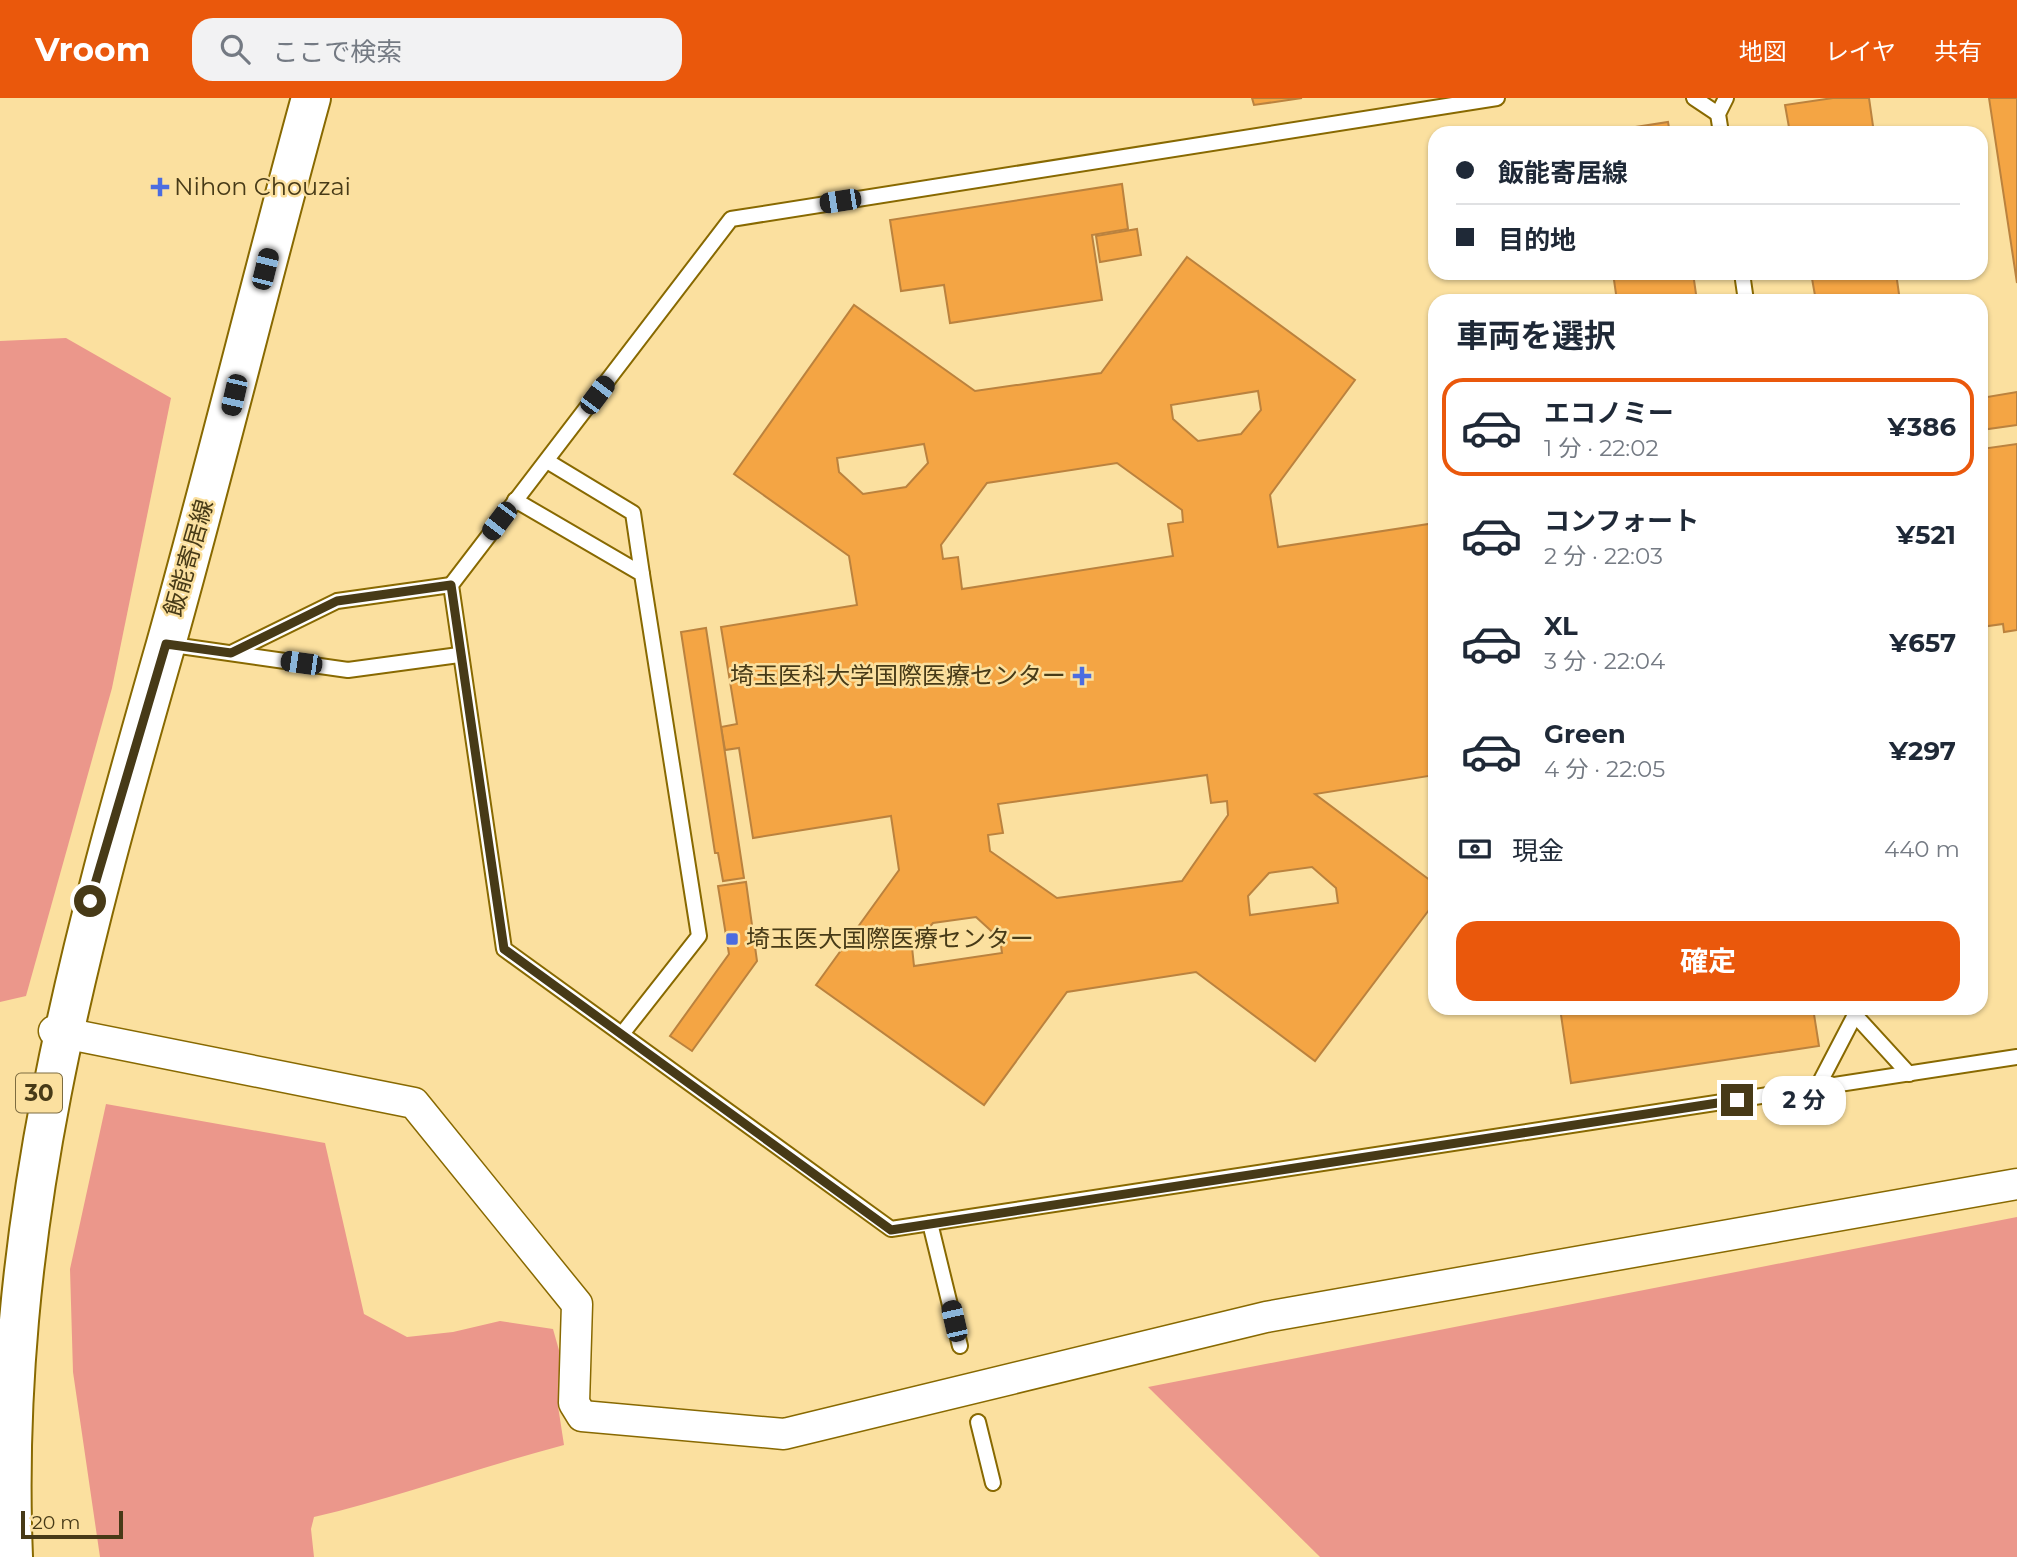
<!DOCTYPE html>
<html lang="ja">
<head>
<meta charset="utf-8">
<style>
	body { margin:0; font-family:Montserrat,"Noto Sans JP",sans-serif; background:#f2f2f3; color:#1f2937; height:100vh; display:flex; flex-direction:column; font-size:26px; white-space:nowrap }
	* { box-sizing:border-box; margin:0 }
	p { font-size:23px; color:#747a83 }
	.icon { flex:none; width:38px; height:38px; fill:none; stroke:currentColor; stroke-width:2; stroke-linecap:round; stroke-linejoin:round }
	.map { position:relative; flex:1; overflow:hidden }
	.drawer { position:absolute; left:1428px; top:196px; width:560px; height:721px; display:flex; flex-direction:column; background:#fff; border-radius:21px; box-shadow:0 2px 5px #0004 }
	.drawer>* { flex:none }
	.top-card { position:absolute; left:1428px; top:28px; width:560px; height:154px; border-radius:21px; box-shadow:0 2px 5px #0004; display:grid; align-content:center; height:154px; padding:0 28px; background:#fff }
	.scale { position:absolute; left:21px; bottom:18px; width:102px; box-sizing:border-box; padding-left:7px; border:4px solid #473a17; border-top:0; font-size:19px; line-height:24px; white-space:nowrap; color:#473a17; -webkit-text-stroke:5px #fbe09f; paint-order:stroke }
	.end { position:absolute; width:32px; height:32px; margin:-16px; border:9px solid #473a17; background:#fff; box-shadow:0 0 0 4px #fff }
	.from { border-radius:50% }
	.bubble { position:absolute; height:49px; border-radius:21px; background:#fff; box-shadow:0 2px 5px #0004; font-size:23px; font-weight:700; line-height:49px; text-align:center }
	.car { position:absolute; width:21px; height:42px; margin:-21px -10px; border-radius:9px; box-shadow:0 0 5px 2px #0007; background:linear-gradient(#222 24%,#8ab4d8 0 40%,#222 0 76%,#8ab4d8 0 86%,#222 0) }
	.top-card b { display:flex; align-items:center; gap:24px; height:66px; font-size:26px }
	.top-card b+b { border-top:2px solid #e0e1e3 }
	.top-card i { width:18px; height:18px; background:#1f2937 }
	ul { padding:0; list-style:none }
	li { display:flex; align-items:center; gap:21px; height:98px; margin:0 14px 10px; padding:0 14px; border:4px solid transparent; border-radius:21px }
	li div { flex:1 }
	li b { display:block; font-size:26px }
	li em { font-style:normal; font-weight:700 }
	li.current { border-color:#ea580c }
	li>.icon { width:63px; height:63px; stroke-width:1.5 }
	h2 { padding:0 28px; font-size:32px; line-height:84px }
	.pay { display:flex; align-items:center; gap:18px; height:77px; padding:0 28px; font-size:26px }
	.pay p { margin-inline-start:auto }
	.action { display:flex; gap:14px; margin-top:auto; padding:14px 28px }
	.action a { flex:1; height:80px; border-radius:21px; background:#ea580c; color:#fff; font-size:28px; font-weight:700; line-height:80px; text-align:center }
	header { display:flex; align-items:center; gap:42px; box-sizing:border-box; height:98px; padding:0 35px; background:#ea580c; color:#fff }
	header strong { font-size:33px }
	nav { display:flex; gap:38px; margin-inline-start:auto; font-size:24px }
	.search { width:490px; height:63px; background:#f2f2f3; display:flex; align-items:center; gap:18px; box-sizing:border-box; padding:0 24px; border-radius:21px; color:#747a83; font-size:26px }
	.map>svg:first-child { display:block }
</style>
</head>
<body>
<header>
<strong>Vroom</strong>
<div class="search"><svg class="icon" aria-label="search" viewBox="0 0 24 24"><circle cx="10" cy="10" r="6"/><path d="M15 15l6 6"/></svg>ここで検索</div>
<nav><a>地図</a><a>レイヤ</a><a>共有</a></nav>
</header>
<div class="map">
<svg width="2017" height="1459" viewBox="0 0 2017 1459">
	<rect width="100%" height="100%" fill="#fbe09f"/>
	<g fill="#eb978b">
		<path d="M 66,240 L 171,300 L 112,590 L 26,898 L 0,904 L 0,243 Z"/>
		<path d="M 106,1006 L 325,1045 L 364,1216 L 407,1239 L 453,1234 L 500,1223 L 553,1231 L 562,1263 L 558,1308 L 564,1347 C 480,1369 399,1399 314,1419 L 311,1431 L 314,1459 L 100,1459 L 73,1274 L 70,1171 Z"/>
		<path d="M 2017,1119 L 2017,1459 L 1320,1459 L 1148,1289 Z"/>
	</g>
	<g fill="#f4a544" stroke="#bb823e" stroke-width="2" fill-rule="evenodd">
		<path d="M 1252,0 L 1302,0 L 1254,7 Z"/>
		<path d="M 1833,0 L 1869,0 L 1874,35 L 1790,35 L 1785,7 Z"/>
		<path d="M 1989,0 L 2017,0 L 2017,185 Z"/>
		<path d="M 1668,24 L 1670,35 L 1597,35 Z"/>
		<path d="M 1122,86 L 1128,131 L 1092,137 L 1102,202 L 950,225 L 944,187 L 901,193 L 890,122 Z"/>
		<path d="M 1137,131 L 1141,157 L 1100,164 L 1096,138 Z"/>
		<path d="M 1187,159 L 1355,282 L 1270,397 L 1278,449 L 1435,425 L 1435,677 L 1315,696 L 1435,786 L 1435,804 L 1315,963 L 1196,874 L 1067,894 L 984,1007 L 816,887 L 899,772 L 891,718 L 753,740 L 739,650 L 725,652 L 721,629 L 737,626 L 721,529 L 857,507 L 849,458 L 734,376 L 854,207 L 975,293 L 1101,275 ZM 1258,293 L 1261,312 L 1241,336 L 1198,343 L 1173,321 L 1171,307 ZM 924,346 L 928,365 L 906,389 L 863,396 L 839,374 L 837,360 ZM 1117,365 L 1182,412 L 1183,424 L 1168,426 L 1173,458 L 962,491 L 958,459 L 943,461 L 941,447 L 987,385 ZM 1207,677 L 1211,705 L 1227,703 L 1228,717 L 1182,783 L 1057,800 L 990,753 L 988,737 L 1003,735 L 998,706 ZM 1312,769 L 1336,790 L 1338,805 L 1250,817 L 1248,798 L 1269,775 ZM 976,819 L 1000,841 L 1002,855 L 914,868 L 912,849 L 933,825 Z"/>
		<path d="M 1613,175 L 1693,175 L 1697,203 L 1617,203 Z"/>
		<path d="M 1811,175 L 1896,175 L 1900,203 L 1816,203 Z"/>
		<path d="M 2017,294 L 2017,327 L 1981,332 L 1981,300 Z"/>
		<path d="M 2017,346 L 2017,532 L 2004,534 L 2003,526 L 1981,529 L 1981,351 Z"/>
		<path d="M 706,530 L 744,780 L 723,783 L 718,755 L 715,755 L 681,534 Z"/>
		<path d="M 746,784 L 757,863 L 692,953 L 670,938 L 729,856 L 718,788 Z"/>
		<path d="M 1560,910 L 1813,910 L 1819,948 L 1571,985 Z"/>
	</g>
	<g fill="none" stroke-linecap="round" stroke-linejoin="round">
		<g stroke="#886901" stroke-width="18">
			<g id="lane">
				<path d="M 1497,0 L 731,121 L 451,487 L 504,851 L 891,1131 L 2017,959"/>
				<path d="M 1694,0 L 1718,16"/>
				<path d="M 1721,35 L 1718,16 L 1726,0"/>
				<path d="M 1742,175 L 1746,203"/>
				<path d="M 547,363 L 633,415 L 642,476"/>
				<path d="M 515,402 L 642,476 L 699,838 L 622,936"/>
				<path d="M 166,546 L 348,572 L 459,557"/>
				<path d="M 231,555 L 337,503 L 451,487"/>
				<path d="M 1854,910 L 1855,917 L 1909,976"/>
				<path d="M 1817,990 L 1855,917"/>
				<path d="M 930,1125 L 960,1248"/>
				<path d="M 978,1324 L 993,1385"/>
			</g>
		</g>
		<g stroke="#886901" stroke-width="33">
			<path id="street" d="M 54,933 L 414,1005 L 577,1206 L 574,1305 L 582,1318 L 784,1336 L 1266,1219 L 2017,1086"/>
		</g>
		<g stroke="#886901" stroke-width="42">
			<path id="primary" d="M 13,1459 C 0,1133 78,853 166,546 C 217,364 261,182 311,0"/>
		</g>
		<use href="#lane" stroke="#fff" stroke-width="14"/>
		<use href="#street" stroke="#fff" stroke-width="30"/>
		<use href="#primary" stroke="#fff" stroke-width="38"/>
	</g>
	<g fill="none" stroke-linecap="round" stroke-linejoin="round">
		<path stroke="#473a17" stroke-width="9" d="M 90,803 L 166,546 L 231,555 L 337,503 L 451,487 L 504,851 L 891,1132 L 1737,1002"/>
	</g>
	<g fill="#4b6ce0" stroke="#fbe09f" stroke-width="2.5">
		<path d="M156.5 78.5h7v7h7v7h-7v7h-7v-7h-7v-7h7z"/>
		<path d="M1078.5 567.5h7v7h7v7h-7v7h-7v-7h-7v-7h7z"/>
		<rect x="725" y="834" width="14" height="14" rx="3.5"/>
	</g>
	<g text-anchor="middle" stroke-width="5" stroke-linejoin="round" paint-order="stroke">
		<rect fill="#fbe09f" stroke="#7d6c40" stroke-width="2" x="16" y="975.5" width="46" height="39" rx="5"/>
		<g font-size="23" font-weight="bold" fill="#473a17">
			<text x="39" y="1003">30</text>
		</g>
		<g font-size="24" fill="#473a17" stroke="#fbe09f" text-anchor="start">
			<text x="174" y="97">Nihon Chouzai</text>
			<text x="1066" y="586" text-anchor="end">埼玉医科大学国際医療センター</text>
			<text x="746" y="849">埼玉医大国際医療センター</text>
		</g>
		<g font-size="24" fill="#473a17" stroke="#fbe09f">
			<text transform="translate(189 460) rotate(-74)" y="8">飯能寄居線</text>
		</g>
	</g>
</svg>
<div class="scale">20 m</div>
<i class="end from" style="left:90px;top:803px"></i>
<i class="end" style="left:1737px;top:1002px"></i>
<div class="bubble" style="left:1762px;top:978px;width:84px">2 分</div>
<i class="car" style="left:840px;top:103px;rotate:261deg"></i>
<i class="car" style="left:265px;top:171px;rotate:14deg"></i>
<i class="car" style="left:234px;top:297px;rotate:193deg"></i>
<i class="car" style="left:597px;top:297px;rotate:37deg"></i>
<i class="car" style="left:499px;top:423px;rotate:217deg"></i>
<i class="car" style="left:301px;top:565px;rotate:278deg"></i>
<i class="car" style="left:954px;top:1223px;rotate:347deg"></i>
<div class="top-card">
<b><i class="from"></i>飯能寄居線</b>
<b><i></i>目的地</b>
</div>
<section class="drawer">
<h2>車両を選択</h2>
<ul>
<li class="current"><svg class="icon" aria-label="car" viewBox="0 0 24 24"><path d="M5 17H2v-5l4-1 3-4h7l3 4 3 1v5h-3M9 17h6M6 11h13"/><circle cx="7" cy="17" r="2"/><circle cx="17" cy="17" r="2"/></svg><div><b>エコノミー</b><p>1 分 · 22:02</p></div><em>¥386</em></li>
<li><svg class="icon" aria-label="car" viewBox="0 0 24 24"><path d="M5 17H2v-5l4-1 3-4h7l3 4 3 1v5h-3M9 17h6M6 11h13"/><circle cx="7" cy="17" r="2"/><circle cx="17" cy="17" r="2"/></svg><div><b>コンフォート</b><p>2 分 · 22:03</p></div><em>¥521</em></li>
<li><svg class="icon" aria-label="car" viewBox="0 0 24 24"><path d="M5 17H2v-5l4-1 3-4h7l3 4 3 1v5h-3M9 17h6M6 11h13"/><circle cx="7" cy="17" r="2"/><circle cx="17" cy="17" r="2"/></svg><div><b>XL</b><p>3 分 · 22:04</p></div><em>¥657</em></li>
<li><svg class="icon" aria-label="car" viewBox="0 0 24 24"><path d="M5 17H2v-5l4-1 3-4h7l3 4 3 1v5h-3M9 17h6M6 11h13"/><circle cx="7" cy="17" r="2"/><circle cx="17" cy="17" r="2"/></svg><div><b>Green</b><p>4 分 · 22:05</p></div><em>¥297</em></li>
</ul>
<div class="pay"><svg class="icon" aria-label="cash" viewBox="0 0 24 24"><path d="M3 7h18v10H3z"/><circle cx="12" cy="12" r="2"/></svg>現金<p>440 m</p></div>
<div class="action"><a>確定</a></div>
</section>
</div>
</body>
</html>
